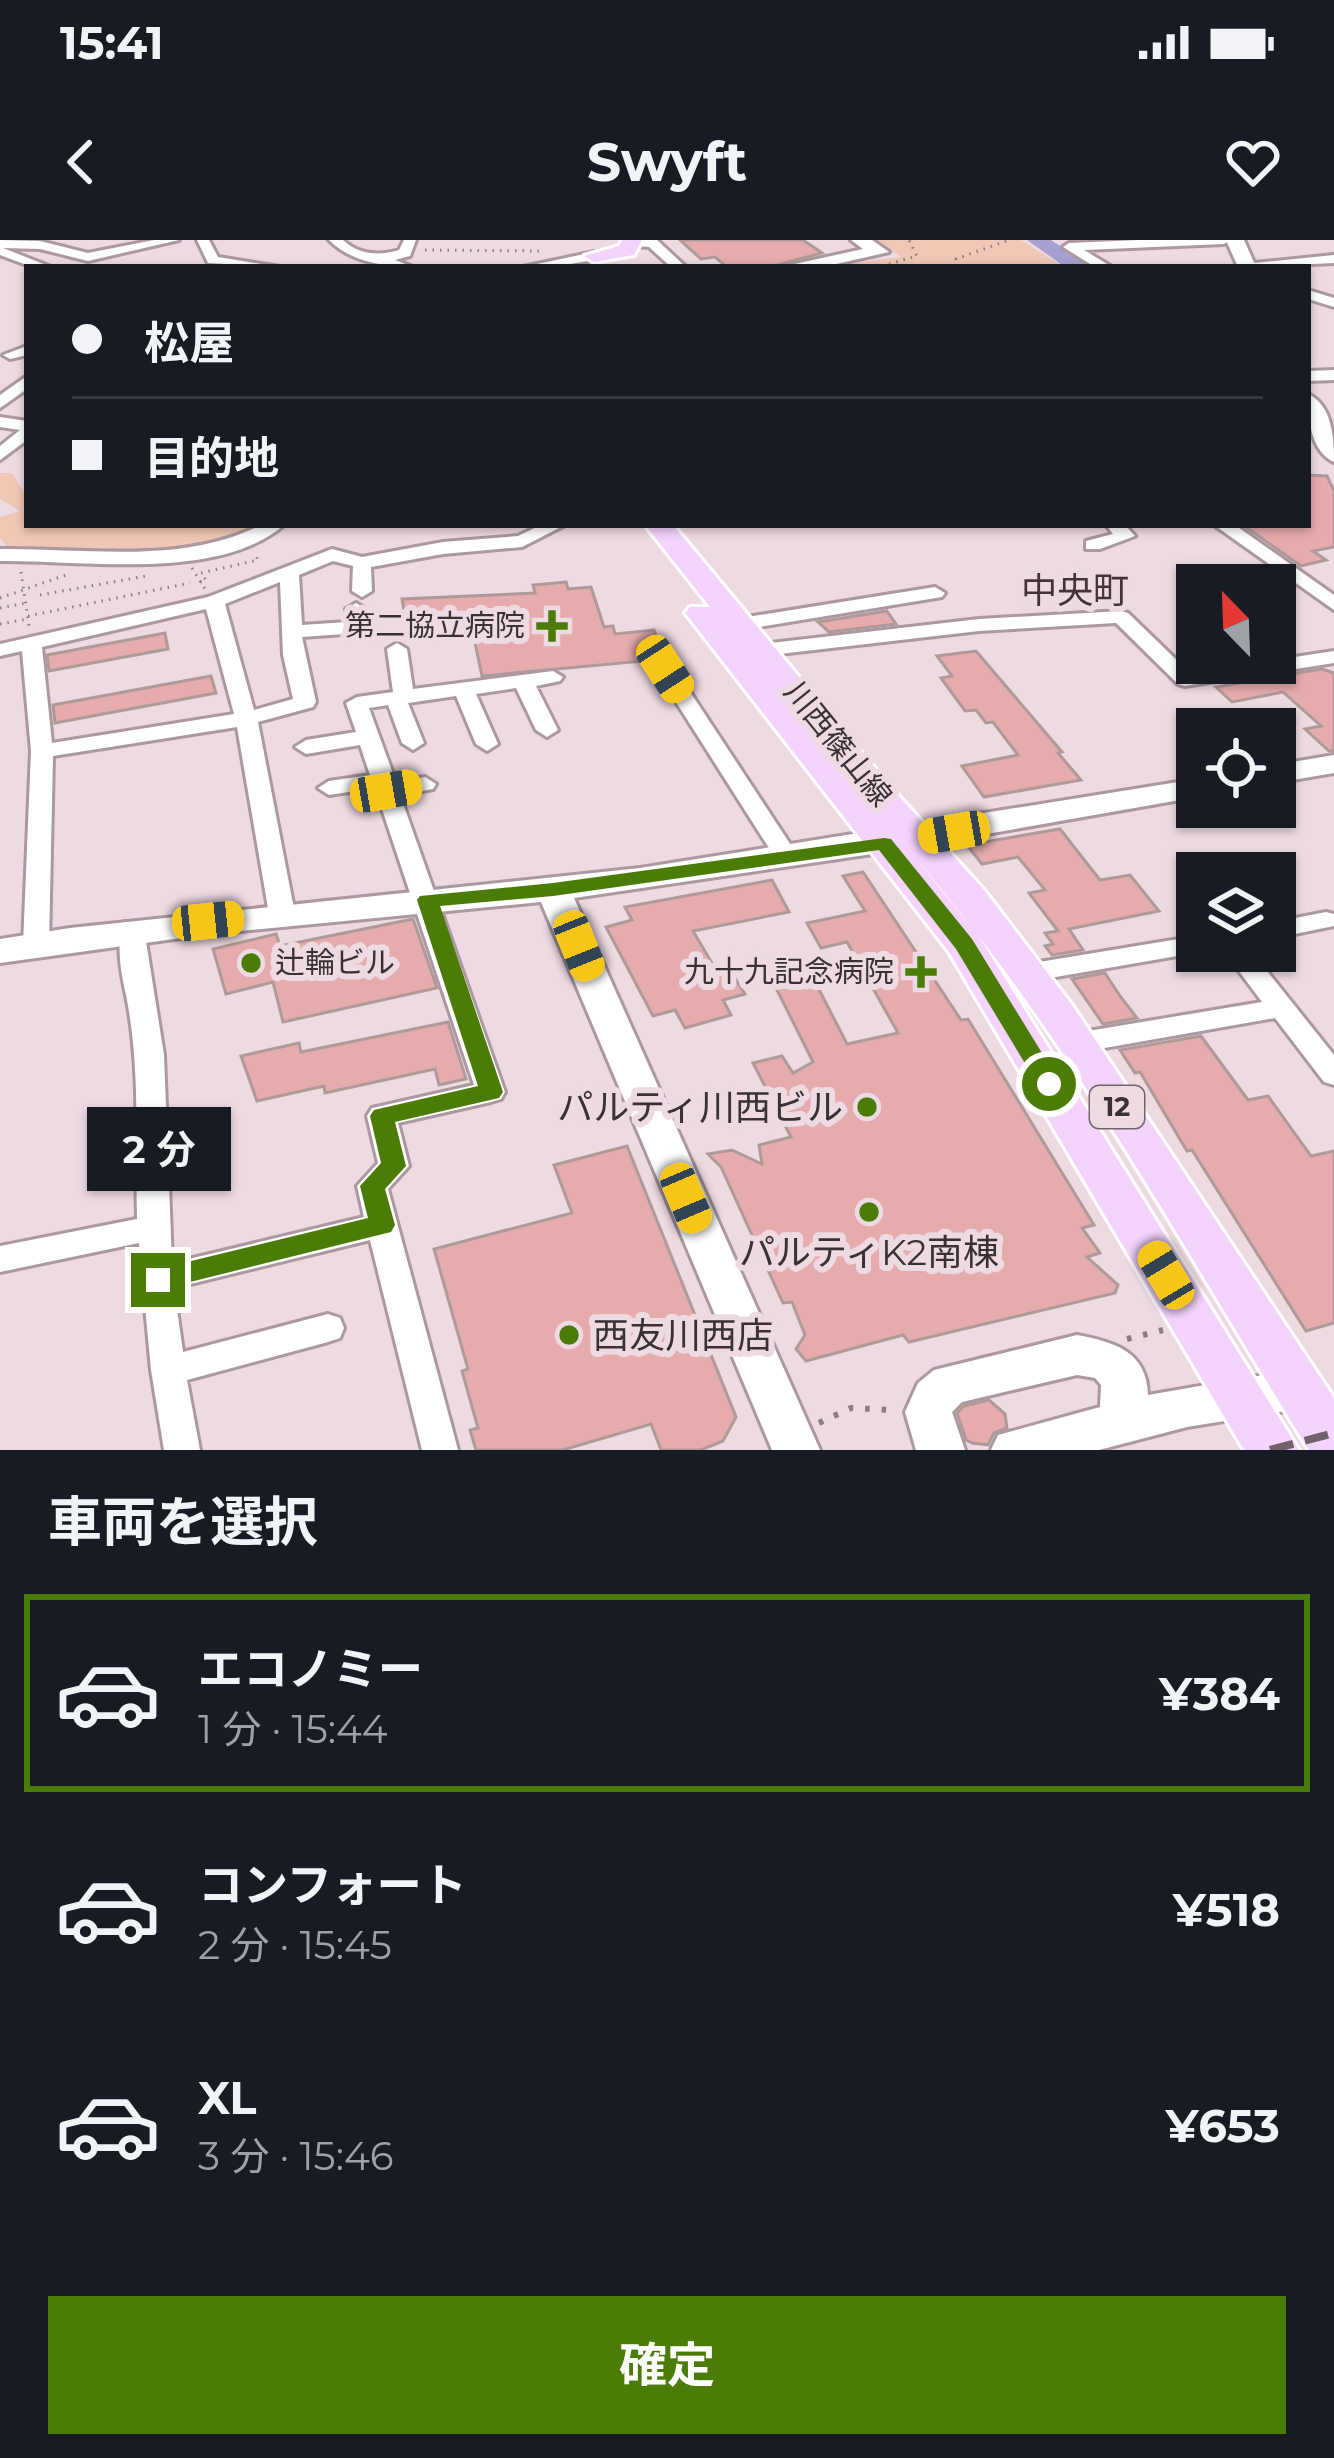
<!DOCTYPE html>
<html lang="ja">
<head>
<meta charset="utf-8">
<style>
	body { margin:0; font-family:Montserrat,"Noto Sans JP",sans-serif; background:#242831; color:#f1f3f6; height:100vh; display:flex; flex-direction:column; font-size:45px; white-space:nowrap }
	* { box-sizing:border-box; margin:0 }
	p { font-size:39px; color:#9ea1a6 }
	.icon { flex:none; width:66px; height:66px; fill:none; stroke:currentColor; stroke-width:2; stroke-linecap:round; stroke-linejoin:round }
	.map { position:relative; height:1210px; overflow:hidden }
	.sheet { display:flex; flex-direction:column; background:#171b24; flex:1 }
	.sheet>* { flex:none }
	.banner { position:absolute; left:24px; top:24px; width:1287px; height:264px; border-radius:0px; box-shadow:0 3px 9px #0004; display:grid; align-content:center; height:264px; padding:0 48px; background:#171b24 }
	.needle { width:78px; rotate:337deg }
	.buttons { position:absolute; left:1176px; top:324px; display:grid; gap:24px }
	.buttons a { display:grid; place-items:center; width:120px; height:120px; border-radius:0px; background:#171b24; box-shadow:0 3px 9px #0004; font-size:60px }
	.end { position:absolute; width:54px; height:54px; margin:-27px; border:15px solid #4c7c08; background:#fff; box-shadow:0 0 0 6px #fff }
	.from { border-radius:50% }
	.bubble { position:absolute; height:84px; border-radius:0px; background:#171b24; box-shadow:0 3px 9px #0004; font-size:39px; font-weight:700; line-height:84px; text-align:center }
	.car { position:absolute; width:36px; height:72px; margin:-36px -18px; border-radius:15px; box-shadow:0 0 9px 3px #0007; background:linear-gradient(#f5c518 24%,#345 0 40%,#f5c518 0 76%,#345 0 86%,#f5c518 0) }
	.banner b { display:flex; align-items:center; gap:42px; height:114px; font-size:45px }
	.banner b+b { border-top:3px solid #363941 }
	.banner i { width:30px; height:30px; background:#f1f3f6 }
	ul { padding:0; list-style:none }
	li { display:flex; align-items:center; gap:36px; height:198px; margin:0 24px 18px; padding:0 24px; border:6px solid transparent; border-radius:0px }
	li div { flex:1 }
	li b { display:block; font-size:45px }
	li em { font-style:normal; font-weight:700 }
	li.selected { border-color:#4c7c08 }
	li>.icon { width:108px; height:108px; stroke-width:1.5 }
	h2 { padding:0 48px; font-size:54px; line-height:144px }
	.cta { display:flex; gap:24px; margin-top:auto; padding:24px 48px }
	.cta a { flex:1; height:138px; border-radius:0px; background:#4c7c08; color:#fff; font-size:48px; font-weight:700; line-height:138px; text-align:center }
	.status { display:flex; justify-content:space-between; align-items:center; height:84px; padding:0 60px; background:#171b24; direction:ltr }
	.status svg { height:33px; fill:currentColor }
	header { display:flex; justify-content:space-between; align-items:center; height:156px; padding:0 48px; background:#171b24; font-size:54px; font-weight:700 }
	.map>svg:first-child { display:block }
</style>
</head>
<body>
<div class="status"><b>15:41</b><svg viewBox="0 0 49 12"><path d="M0 12V9h3v3zM5 12V6h3v6zM10 12V3h3v9zM15 12V0h3v12zM26 1h20v11H26zM47 4h2v5h-2z"/></svg></div>
<header><svg class="icon" aria-label="back" viewBox="0 0 24 24"><path d="M15 5l-7 7 7 7"/></svg>Swyft<svg class="icon" aria-label="heart" viewBox="0 0 24 24"><path d="M12 20l-8-8c-3-5 5-10 8-4 3-6 11-1 8 4z"/></svg></header>
<div class="map">
<svg width="1334" height="1210" viewBox="0 0 1334 1210">
	<rect width="100%" height="100%" fill="#eedae3"/>
	<g fill="#f0c7b5">
		<path d="M 876,0 L 1021,0 L 1064,27 L 822,27 L 901,17 Z"/>
		<path d="M 0,233 L 12,233 L 27,257 L 27,285 L 260,285 C 184,325 94,313 11,312 L 0,298 L 0,277 L 20,271 L 0,259 Z"/>
	</g>
	<g fill="none" stroke-linecap="round" stroke-linejoin="round">
		<path fill="#a7a1d2" fill-rule="evenodd" d="M 1027,0 L 1051,0 L 1091,27 L 1065,27 Z"/>
	</g>
	<g fill="#e6abad" stroke="#af9a9a" stroke-width="3">
		<path d="M 680,0 L 803,0 L 822,13 L 777,25 L 727,27 L 715,17 L 701,19 Z"/>
		<path d="M 1308,235 L 1327,236 L 1334,251 L 1334,307 L 1313,311 L 1326,320 L 1301,326 L 1243,285 L 1308,285 Z"/>
		<path d="M 566,342 L 568,349 L 591,347 L 604,387 L 613,386 L 615,394 L 654,390 L 665,419 L 482,436 L 472,389 L 408,395 L 402,359 L 535,353 L 533,345 Z"/>
		<path d="M 887,371 L 896,384 L 829,392 L 818,382 Z"/>
		<path d="M 165,393 L 168,409 L 49,431 L 47,415 Z"/>
		<path d="M 976,411 L 1062,512 L 1058,513 L 1081,540 L 984,557 L 962,526 L 1018,515 L 993,482 L 986,483 L 976,470 L 965,471 L 941,438 L 952,436 L 937,416 Z"/>
		<path d="M 1322,429 L 1334,433 L 1334,511 L 1329,511 L 1305,489 L 1321,486 L 1283,452 L 1232,462 L 1216,447 Z"/>
		<path d="M 211,436 L 216,453 L 55,483 L 53,465 Z"/>
		<path d="M 1060,589 L 1100,640 L 1130,635 L 1159,671 L 1069,689 L 1083,710 L 1052,715 L 1045,706 L 1053,704 L 1045,693 L 1058,691 L 1029,653 L 1045,650 L 1018,617 L 982,624 L 967,605 Z"/>
		<path d="M 863,632 L 961,780 L 968,779 L 1094,985 L 1082,988 L 1100,1013 L 1087,1017 L 1118,1045 L 1115,1053 L 909,1102 L 903,1095 L 806,1121 L 796,1109 L 805,1095 L 792,1062 L 783,1063 L 721,927 L 708,914 L 732,910 L 762,924 L 759,905 L 791,897 L 753,823 L 782,816 L 793,833 L 813,822 L 768,732 L 806,724 L 847,804 L 898,793 L 847,702 L 821,708 L 807,683 L 865,671 L 843,636 Z"/>
		<path d="M 772,640 L 789,672 L 693,691 L 716,730 L 728,727 L 745,754 L 723,760 L 731,775 L 685,788 L 675,770 L 653,776 L 606,687 L 632,680 L 625,667 Z"/>
		<path d="M 413,679 L 437,748 L 283,782 L 273,742 L 226,754 L 213,709 L 276,694 L 280,706 Z"/>
		<path d="M 1105,733 L 1120,756 L 1137,778 L 1103,784 L 1072,739 Z"/>
		<path d="M 448,782 L 466,839 L 439,845 L 435,829 L 325,853 L 324,846 L 257,861 L 241,816 L 299,803 L 301,812 Z"/>
		<path d="M 1201,796 L 1248,860 L 1268,856 L 1311,916 L 1334,911 L 1334,1083 L 1306,1091 L 1192,910 L 1187,911 L 1140,832 L 1135,833 L 1120,810 Z"/>
		<path d="M 627,906 L 736,1177 L 723,1201 L 701,1210 L 661,1210 L 651,1184 L 563,1210 L 476,1210 L 470,1190 L 478,1188 L 462,1131 L 468,1129 L 434,1009 L 572,973 L 554,925 Z"/>
		<path d="M 989,1160 L 1005,1174 L 1007,1188 L 994,1193 L 988,1205 L 972,1203 L 966,1200 L 957,1173 L 964,1166 Z"/>
	</g>
	<g fill="none" stroke-linecap="round" stroke-linejoin="round">
		<g stroke="#ab98a1" stroke-width="6">
			<g id="street">
				<path d="M 0,0 L 40,1 L 88,13 L 154,0 L 179,0 L 88,21 L 40,9 L 3,8 L 51,27 L 32,27 L 0,15 Z"/>
				<path d="M 197,0 L 209,0 L 218,17 L 280,27 L 208,23 Z"/>
				<path d="M 329,0 L 343,0 C 359,15 379,16 399,10 L 404,0 L 416,0 L 410,16 L 395,20 L 413,27 C 384,27 349,21 329,0 Z"/>
				<path d="M 626,0 L 657,0 L 686,27 L 671,27 L 649,7 L 626,5 Z"/>
				<path d="M 1139,0 L 1230,0 L 1224,4 L 1084,10 L 1112,27 L 1095,27 L 1063,7 L 1069,3 Z"/>
				<path d="M 594,12 L 601,16 L 599,19 L 553,27 L 523,27 Z"/>
				<path d="M 1334,15 L 1334,23 L 1247,27 L 1254,23 Z"/>
				<path d="M 1308,50 L 1334,58 L 1334,67 L 1308,59 Z"/>
				<path d="M 27,106 L 27,115 L 10,119 L 3,115 Z"/>
				<path d="M 1334,130 L 1334,140 L 1308,141 L 1308,131 Z"/>
				<path d="M 27,136 L 27,149 L 0,168 L 0,155 Z"/>
				<path d="M 0,177 L 27,181 L 27,200 L 0,220 L 0,206 L 20,190 L 0,187 Z"/>
				<path d="M 261,285 L 284,285 C 218,342 81,320 0,321 L 0,309 C 87,308 180,325 261,285 Z"/>
				<path d="M 541,285 L 565,285 L 522,307 L 443,314 L 371,327 L 372,351 L 362,357 L 352,351 L 353,326 L 333,321 L 299,335 L 302,385 L 347,382 L 346,369 L 356,363 L 366,369 L 368,387 L 358,393 L 302,397 L 316,462 L 313,467 L 258,482 L 295,674 L 291,680 L 273,680 L 269,674 L 237,487 L 53,516 L 49,705 L 45,711 L 27,711 L 23,705 L 31,511 L 22,411 L 0,416 L 0,404 L 208,357 L 332,309 L 362,317 L 443,302 L 518,296 ZM 280,342 L 283,415 L 293,459 L 254,470 L 225,364 ZM 206,369 L 234,474 L 52,503 L 42,407 Z"/>
				<path d="M 1106,285 L 1125,285 L 1135,296 L 1100,309 L 1086,309 L 1086,301 L 1113,294 Z"/>
				<path d="M 1214,285 L 1235,285 L 1334,355 L 1334,370 Z"/>
				<path d="M 935,347 L 945,353 L 942,357 L 741,390 L 731,384 L 741,378 Z"/>
				<path d="M 1121,371 L 1128,373 L 1190,433 L 1275,423 L 1275,420 L 1334,411 L 1334,423 L 1185,446 L 1178,444 L 1116,383 L 979,391 L 762,416 L 752,410 L 762,404 L 979,379 Z"/>
				<path d="M 397,403 L 407,409 L 413,449 L 553,431 L 563,437 L 560,441 L 536,446 L 558,490 L 547,497 L 536,490 L 516,448 L 476,454 L 498,504 L 487,511 L 476,504 L 456,456 L 408,463 L 424,503 L 413,510 L 402,503 L 388,465 L 369,468 L 396,542 L 425,537 L 436,544 L 433,549 L 400,555 L 505,852 L 501,859 L 491,862 L 398,883 L 409,926 L 388,949 L 458,1210 L 422,1210 L 370,1000 L 174,1048 L 183,1112 L 328,1074 L 340,1078 L 344,1088 L 340,1098 L 328,1102 L 187,1140 L 200,1210 L 164,1210 L 151,1130 L 139,1003 L 0,1032 L 0,1006 L 137,979 C 135,903 141,830 126,755 C 121,732 115,704 125,682 L 143,682 L 164,815 L 172,1023 L 364,977 L 357,946 L 378,923 L 367,876 L 372,868 L 474,845 L 375,548 L 329,555 L 318,548 L 329,541 L 370,535 L 360,505 L 306,514 L 295,507 L 306,500 L 356,492 L 346,463 L 357,457 L 393,452 L 387,409 Z"/>
				<path d="M 665,423 L 675,429 L 800,619 L 797,624 L 779,624 L 776,619 L 655,429 Z"/>
				<path d="M 1326,672 L 1334,674 L 1334,686 L 1275,698 L 1275,682 Z"/>
				<path d="M 1197,696 L 1197,711 L 1206,711 L 1027,742 L 1018,739 L 1014,733 L 1018,727 L 1027,724 Z"/>
				<path d="M 1224,711 L 1251,711 L 1334,815 L 1334,845 L 1324,842 L 1275,778 L 1076,813 L 1066,810 L 1062,803 L 1066,796 L 1076,793 L 1262,762 Z"/>
			</g>
		</g>
		<g stroke="#ab98a1" stroke-width="6">
			<g id="secondary">
				<path d="M 851,0 L 872,0 L 889,12 L 823,27 L 781,27 L 863,9 Z"/>
				<path d="M 1226,0 L 1244,0 L 1256,27 L 1238,27 Z"/>
				<path d="M 1308,154 C 1332,165 1334,197 1334,222 C 1310,211 1308,178 1308,154 Z"/>
				<path d="M 1334,515 L 1334,533 L 1275,543 L 1275,525 Z"/>
				<path d="M 1197,539 L 1197,557 L 879,613 L 574,658 L 820,1210 L 772,1210 L 541,662 L 210,694 L 0,723 L 0,699 L 70,688 L 640,628 Z"/>
				<path d="M 1077,1095 C 1114,1102 1147,1111 1148,1155 L 1298,1129 L 1315,1135 L 1321,1149 L 1315,1163 L 1298,1169 L 1187,1187 L 1099,1210 L 991,1210 L 998,1195 L 1100,1167 L 1101,1145 L 1095,1138 L 1077,1135 L 962,1162 L 952,1172 L 965,1210 L 916,1210 L 905,1172 L 918,1143 L 934,1130 Z"/>
			</g>
		</g>
		<g stroke="#fff" stroke-width="6">
			<g id="primary">
				<path d="M 622,0 L 642,0 L 634,15 L 594,22 L 584,16 L 619,6 Z"/>
				<path d="M 645,285 L 673,285 L 886,542 L 984,650 L 1072,765 L 1334,1158 L 1334,1210 L 1309,1210 C 1184,1010 1070,797 915,618 L 978,695 L 1299,1210 L 1244,1210 L 949,712 L 690,379 L 685,373 L 690,367 L 710,367 Z"/>
			</g>
		</g>
		<g stroke="#8b7d84" stroke-width="3" stroke-dasharray="1.5 6" stroke-linecap="butt">
			<path d="M 425,10 L 539,11"/>
			<path d="M 889,24 L 917,16 L 909,0"/>
			<path d="M 958,27 L 956,19 L 1009,0"/>
			<path d="M 192,328 L 205,349"/>
			<path d="M 21,332 L 29,386"/>
			<path d="M 200,342 L 206,340 L 201,333 L 258,320 L 254,312"/>
			<path d="M 40,355 L 146,336"/>
			<path d="M 0,358 L 66,335"/>
			<path d="M 0,368 L 26,363"/>
			<path d="M 28,376 L 190,343"/>
			<path d="M 0,384 L 28,379"/>
		</g>
		<g stroke="#8b7d84" stroke-width="6" stroke-dasharray="4.5 12" stroke-linecap="butt">
			<path d="M 1127,1099 L 1163,1090"/>
			<path d="M 819,1183 L 851,1168 L 894,1170"/>
		</g>
		<use href="#street" fill="#fff" fill-rule="evenodd"/>
		<use href="#secondary" fill="#fff" fill-rule="evenodd"/>
		<use href="#primary" fill="#f4d4fd" fill-rule="evenodd"/>
		<path stroke="#6f6369" stroke-width="8" stroke-dasharray="24 12" stroke-linecap="butt" d="M 1270,1210 L 1334,1193"/>
	</g>
	<path fill="#4c7c08" d="M 884,598 L 891,599 L 972,699 L 1058,839 L 1058,850 L 1041,850 L 956,709 L 879,610 L 553,656 L 440,666 L 503,852 L 499,858 L 395,882 L 406,926 L 385,949 L 395,985 L 391,992 L 158,1050 L 149,1047 L 145,1040 L 149,1032 L 158,1029 L 368,978 L 360,946 L 381,923 L 370,876 L 374,870 L 478,846 L 417,660 L 420,656 L 553,643 Z"/>
	<g fill="#4c7c08" stroke="#eedae3" stroke-width="4.5">
		<path d="M546 368h12v12h12v12h-12v12h-12v-12h-12v-12h12z"/>
		<circle cx="251" cy="723" r="12"/>
		<path d="M915 714h12v12h12v12h-12v12h-12v-12h-12v-12h12z"/>
		<circle cx="867" cy="867" r="12"/>
		<circle cx="869" cy="972" r="12"/>
		<circle cx="569" cy="1095" r="12"/>
	</g>
	<g text-anchor="middle" stroke-width="12" stroke-linejoin="round" paint-order="stroke">
		<rect fill="#eedae3" stroke="#6f6469" stroke-width="3" x="1090" y="846" width="54" height="42" rx="9"/>
		<g font-size="27" font-weight="bold" fill="#393135">
			<text x="1117" y="876">12</text>
		</g>
		<g font-size="30" fill="#393135" stroke="#eedae3" text-anchor="end">
			<text x="525" y="396">第二協立病院</text>
			<text x="275" y="733" text-anchor="start">辻輪ビル</text>
			<text x="894" y="742">九十九記念病院</text>
		</g>
		<g font-size="30" fill="#393135" stroke="#eedae3">
			<text transform="translate(838 504) rotate(51)" y="10">川西篠山線</text>
		</g>
		<g font-size="36" fill="#43343b" stroke="#eedae3">
			<text x="1075" y="363">中央町</text>
		</g>
		<g font-size="36" fill="#393135" stroke="#eedae3" text-anchor="end">
			<text x="843" y="880">パルティ川西ビル</text>
			<text x="869" y="1025" text-anchor="middle">パルティK2南棟</text>
			<text x="593" y="1108" text-anchor="start">西友川西店</text>
		</g>
	</g>
</svg>
<div class="buttons">
<a><svg class="needle" viewBox="-14 -14 28 28"><path d="M0-13l5 13h-10z" fill="#e53935"/><path d="M0 13l5-13h-10z" fill="#9ea1a6"/></svg></a>
<a><svg class="icon" aria-label="locate" viewBox="0 0 24 24"><circle cx="12" cy="12" r="6"/><path d="M12 2v4M12 18v4M2 12h4M18 12h4"/></svg></a>
<a><svg class="icon" aria-label="layers" viewBox="0 0 24 24"><path d="M12 4l9 5-9 5-9-5zM3 14l9 5 9-5"/></svg></a>
</div>
<i class="end from" style="left:1049px;top:844px"></i>
<i class="end" style="left:158px;top:1040px"></i>
<div class="bubble" style="left:87px;top:867px;width:144px">2 分</div>
<i class="car" style="left:665px;top:429px;rotate:147deg"></i>
<i class="car" style="left:386px;top:551px;rotate:80deg"></i>
<i class="car" style="left:954px;top:592px;rotate:260deg"></i>
<i class="car" style="left:208px;top:681px;rotate:84deg"></i>
<i class="car" style="left:579px;top:706px;rotate:158deg"></i>
<i class="car" style="left:686px;top:958px;rotate:157deg"></i>
<i class="car" style="left:1166px;top:1035px;rotate:329deg"></i>
<div class="banner">
<b><i class="from"></i>松屋</b>
<b><i></i>目的地</b>
</div>
</div>
<section class="sheet">
<h2>車両を選択</h2>
<ul>
<li class="selected"><svg class="icon" aria-label="car" viewBox="0 0 24 24"><path d="M5 17H2v-5l4-1 3-4h7l3 4 3 1v5h-3M9 17h6M6 11h13"/><circle cx="7" cy="17" r="2"/><circle cx="17" cy="17" r="2"/></svg><div><b>エコノミー</b><p>1 分 · 15:44</p></div><em>¥384</em></li>
<li><svg class="icon" aria-label="car" viewBox="0 0 24 24"><path d="M5 17H2v-5l4-1 3-4h7l3 4 3 1v5h-3M9 17h6M6 11h13"/><circle cx="7" cy="17" r="2"/><circle cx="17" cy="17" r="2"/></svg><div><b>コンフォート</b><p>2 分 · 15:45</p></div><em>¥518</em></li>
<li><svg class="icon" aria-label="car" viewBox="0 0 24 24"><path d="M5 17H2v-5l4-1 3-4h7l3 4 3 1v5h-3M9 17h6M6 11h13"/><circle cx="7" cy="17" r="2"/><circle cx="17" cy="17" r="2"/></svg><div><b>XL</b><p>3 分 · 15:46</p></div><em>¥653</em></li>
</ul>
<div class="cta"><a>確定</a></div>
</section>
</body>
</html>
